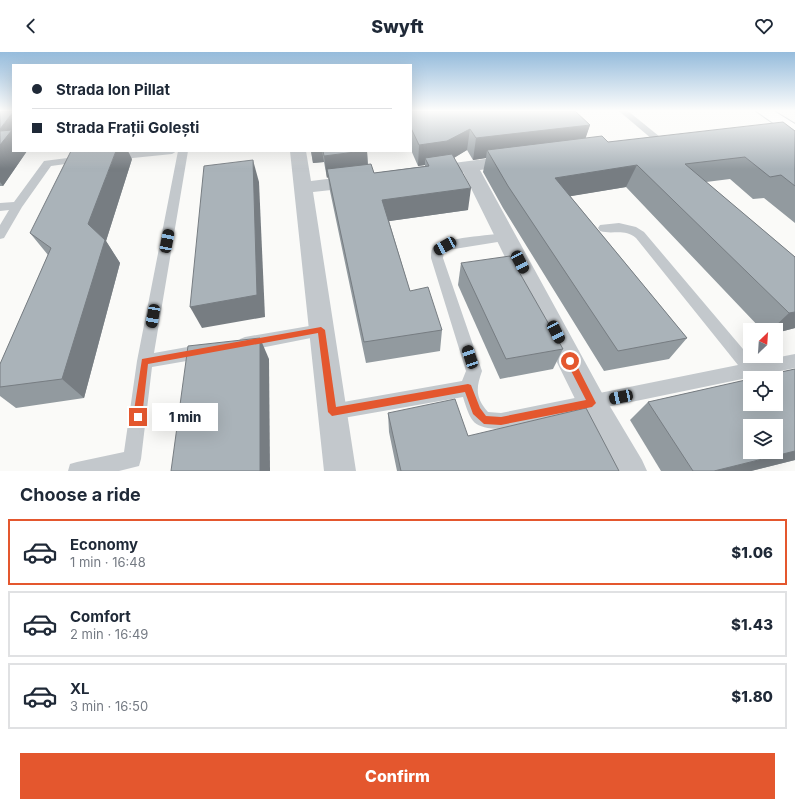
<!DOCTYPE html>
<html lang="en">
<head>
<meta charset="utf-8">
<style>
	body { margin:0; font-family:Inter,sans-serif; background:#f2f2f3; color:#1f2937; height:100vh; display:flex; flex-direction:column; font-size:15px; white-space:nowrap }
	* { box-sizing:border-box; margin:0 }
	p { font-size:13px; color:#747a83 }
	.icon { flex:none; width:22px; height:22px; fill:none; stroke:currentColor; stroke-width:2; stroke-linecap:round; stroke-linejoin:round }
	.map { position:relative; height:419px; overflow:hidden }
	.panel { display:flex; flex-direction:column; background:#fff; flex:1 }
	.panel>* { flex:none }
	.guide { position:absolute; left:12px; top:12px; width:400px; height:88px; border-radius:0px; box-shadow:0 4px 16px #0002; display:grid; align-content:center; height:88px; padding:0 20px; background:#fff }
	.needle { width:26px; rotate:25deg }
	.tools { position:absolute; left:743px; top:271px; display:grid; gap:8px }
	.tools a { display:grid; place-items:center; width:40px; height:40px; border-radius:0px; background:#fff; box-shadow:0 4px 16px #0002; font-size:20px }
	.end { position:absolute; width:18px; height:18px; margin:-9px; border:5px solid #e4572e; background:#fff; box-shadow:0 0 0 2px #fff }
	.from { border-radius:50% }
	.bubble { position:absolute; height:28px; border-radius:0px; background:#fff; box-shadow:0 4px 16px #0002; font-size:13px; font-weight:800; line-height:28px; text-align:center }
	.car { position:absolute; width:12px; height:24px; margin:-12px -6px; border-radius:5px; box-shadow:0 0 3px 1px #0007; background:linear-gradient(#222 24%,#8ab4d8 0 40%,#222 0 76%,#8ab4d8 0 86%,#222 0) }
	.guide b { display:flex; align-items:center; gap:14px; height:38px; font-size:15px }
	.guide b+b { border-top:1px solid #e0e1e3 }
	.guide i { width:10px; height:10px; background:#1f2937 }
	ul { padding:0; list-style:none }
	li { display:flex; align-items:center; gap:12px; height:66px; margin:0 8px 6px; padding:0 12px; border:2px solid #e0e1e3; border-radius:0px }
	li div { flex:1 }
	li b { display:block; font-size:15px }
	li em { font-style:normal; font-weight:800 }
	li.on { border-color:#e4572e }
	li>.icon { width:36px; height:36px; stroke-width:1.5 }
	h2 { padding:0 20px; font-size:18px; line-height:48px }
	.button { display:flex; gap:8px; margin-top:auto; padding:8px 20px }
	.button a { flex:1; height:46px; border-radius:0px; background:#e4572e; color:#fff; font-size:16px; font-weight:800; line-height:46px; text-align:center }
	header { display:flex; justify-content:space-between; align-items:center; height:52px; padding:0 20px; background:#fff; font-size:18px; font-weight:800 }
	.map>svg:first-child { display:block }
</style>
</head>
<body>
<header><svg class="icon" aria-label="back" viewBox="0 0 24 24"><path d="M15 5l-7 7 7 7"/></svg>Swyft<svg class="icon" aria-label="heart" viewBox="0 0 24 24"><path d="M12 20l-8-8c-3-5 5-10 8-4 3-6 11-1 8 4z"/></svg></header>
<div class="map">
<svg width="795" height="419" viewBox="0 0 795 419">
	<rect width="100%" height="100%" fill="#fafaf8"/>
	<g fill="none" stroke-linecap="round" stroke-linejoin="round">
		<g stroke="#b3babf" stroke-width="2">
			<path id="secondary" d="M 756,59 L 774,59 L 795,72 L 795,84 L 789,82 Z"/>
		</g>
		<g fill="#c3c8cc" fill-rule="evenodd">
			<path d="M 619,59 L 628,59 L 665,89 L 667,91 L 665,93 L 659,93 Z"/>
			<path d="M 142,99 L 177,99 L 172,102 L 113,108 L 108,105 L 113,102 Z"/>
			<path d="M 178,99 L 188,99 L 154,301 L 204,292 L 209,294 L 212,299 L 209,304 L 204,306 L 152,315 L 141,407 L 139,414 L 119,419 L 68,419 L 70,412 L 77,410 L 124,400 L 137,309 Z"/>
			<path d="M 83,104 L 87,105 L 88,107 L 87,109 L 51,114 L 22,155 L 4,186 L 0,187 L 0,173 L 9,158 L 0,159 L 0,151 L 14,150 L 44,109 Z"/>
			<path d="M 619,171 L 636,175 L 644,180 L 754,310 L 795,302 L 795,316 L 501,377 C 473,376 471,371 463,345 L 332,368 L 326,366 L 323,360 L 326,354 L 332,352 L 462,329 L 466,319 L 431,206 C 431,202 431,197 434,194 C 444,186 491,183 506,181 L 510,182 L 512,185 L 510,188 L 448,198 L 444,200 L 443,206 L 482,319 C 476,336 475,345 488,360 L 501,361 L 738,313 L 636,186 C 624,176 613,183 600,179 L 598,176 L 600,173 Z"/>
			<path d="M 321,272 L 326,274 L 328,278 L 326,282 L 321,284 L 245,299 L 240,297 L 237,292 L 240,287 L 245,285 Z"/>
		</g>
		<g fill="#c3c8cc" fill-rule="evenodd">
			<path d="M 290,99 L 306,99 L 311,129 L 359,123 L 365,125 L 368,129 L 365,133 L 359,135 L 313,140 L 356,419 L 324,419 Z"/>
			<path d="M 515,103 L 521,104 L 524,108 L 521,112 L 480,118 L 602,341 L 642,408 L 647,419 L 614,419 L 582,361 L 463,120 L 430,124 L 424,123 L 421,119 L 424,115 L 430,114 Z"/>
		</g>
		<use href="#secondary" fill="#fff" fill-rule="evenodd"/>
	</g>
	<g fill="#929a9f">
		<path d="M 0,59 L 13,99 L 27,99 L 3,134 L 0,134 Z"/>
		<path d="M 411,59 L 590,73 L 585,86 L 608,90 L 795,79 L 795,171 L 764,146 L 753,147 L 730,127 L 706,130 L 795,205 L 795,276 L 776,281 L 776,278 L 762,278 L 626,135 L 570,144 L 687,286 L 669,307 L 604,319 L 503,156 L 483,120 L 486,106 L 473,108 L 467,98 L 454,106 L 468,158 L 389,169 L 410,239 L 442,278 L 440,299 L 366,311 L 330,139 L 328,125 L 327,126 L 324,110 L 313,111 L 311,99 L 367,99 L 368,112 L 374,121 L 425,114 L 425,113 L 418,114 L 411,98 Z"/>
		<path d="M 132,107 L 106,189 L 120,211 L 84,346 L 16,356 L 0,344 L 0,312 L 48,203 L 30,181 Z"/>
		<path d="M 461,211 L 563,297 L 553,317 L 500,327 L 458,233 Z"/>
		<path d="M 795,317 L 795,408 L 751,419 L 661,419 L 630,368 L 648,350 Z"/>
		<path d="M 388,361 L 468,384 L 619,419 L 397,419 L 389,380 Z"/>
	</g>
	<g fill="#777d82">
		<path d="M 13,60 L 13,99 L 27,99 L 3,134 L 0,130 L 0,77 Z"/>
		<path d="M 590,73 L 583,94 L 487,98 L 486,106 L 473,108 L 476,86 Z"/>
		<path d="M 470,77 L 467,98 L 445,111 L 425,106 L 425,113 L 418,114 L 419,93 Z"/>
		<path d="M 116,99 L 128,99 L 132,107 L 106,189 L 120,211 L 84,346 L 62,327 L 88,172 Z"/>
		<path d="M 311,99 L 322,99 L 324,110 L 313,111 Z"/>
		<path d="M 363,99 L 367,99 L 368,120 L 327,117 L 328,125 L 327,126 L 324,104 Z"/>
		<path d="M 253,108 L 259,130 L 265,265 L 202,276 L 190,255 Z"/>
		<path d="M 637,113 L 626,135 L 548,148 L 555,126 Z"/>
		<path d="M 471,136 L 468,158 L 383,170 L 382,148 Z"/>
		<path d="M 795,260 L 795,276 L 776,281 L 776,278 L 771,278 L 789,261 Z"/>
		<path d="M 260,286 L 269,307 L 270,419 L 260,419 Z"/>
		<path d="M 795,399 L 795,408 L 751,419 L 714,419 Z"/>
	</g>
	<g fill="#aab3b9" stroke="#777d82" fill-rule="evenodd">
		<path d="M 0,59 L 13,59 L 13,60 L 0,77 Z"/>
		<path d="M 411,59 L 575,59 L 590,73 L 476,86 L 470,77 L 447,89 L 419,93 L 411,76 Z"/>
		<path d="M 783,70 L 795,79 L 795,134 L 781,123 L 770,125 L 745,105 L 685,112 L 795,205 L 795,260 L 789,261 L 637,113 L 555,126 L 687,286 L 618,299 L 508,134 L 487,98 L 602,84 L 608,90 Z"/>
		<path d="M 12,78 L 0,93 L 0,79 Z"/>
		<path d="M 71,99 L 116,99 L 88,172 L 105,188 L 62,327 L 0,335 L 0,312 L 51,196 L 30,181 Z"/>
		<path d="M 323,99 L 363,99 L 324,104 Z"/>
		<path d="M 452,102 L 471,136 L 382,148 L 410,239 L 428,235 L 442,278 L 364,290 L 327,117 L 371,112 L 374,121 L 429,114 L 425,106 Z"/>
		<path d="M 253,108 L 257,243 L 190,255 L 204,114 Z"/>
		<path d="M 510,204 L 563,297 L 506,307 L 461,211 Z"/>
		<path d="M 260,286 L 260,419 L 171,419 L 188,294 Z"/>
		<path d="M 795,317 L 795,399 L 714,419 L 693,419 L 648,350 L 750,327 L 750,352 L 776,352 L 776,326 L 753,326 ZM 750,374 L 776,374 L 776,400 L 750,400 Z"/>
		<path d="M 455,347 L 468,384 L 586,356 L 619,419 L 401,419 L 388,361 Z"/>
	</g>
	<linearGradient id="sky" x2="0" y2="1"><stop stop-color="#96bcdc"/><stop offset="0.5" stop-color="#fdfdfc"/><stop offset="1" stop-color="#fdfdfc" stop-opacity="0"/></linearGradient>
	<rect width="795" height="117" fill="url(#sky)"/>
	<path fill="#e4572e" d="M 321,275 L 325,278 L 336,355 L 468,332 L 471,333 L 480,356 L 486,364 L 501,365 L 586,348 L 566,309 L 570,305 L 573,306 L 596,351 L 592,355 L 501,373 L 484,372 L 473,362 L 465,340 L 332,364 L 328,360 L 318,281 L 148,312 L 142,365 L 141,368 L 135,368 L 133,365 L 142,307 Z"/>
</svg>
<div class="tools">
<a><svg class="needle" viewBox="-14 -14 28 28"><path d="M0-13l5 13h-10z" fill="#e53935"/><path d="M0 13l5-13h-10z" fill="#747a83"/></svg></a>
<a><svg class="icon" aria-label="locate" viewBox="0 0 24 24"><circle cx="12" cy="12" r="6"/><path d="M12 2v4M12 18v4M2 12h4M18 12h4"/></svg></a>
<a><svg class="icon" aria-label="layers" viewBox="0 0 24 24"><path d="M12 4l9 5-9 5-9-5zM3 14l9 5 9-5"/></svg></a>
</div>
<i class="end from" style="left:570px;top:309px"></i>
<i class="end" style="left:138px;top:365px"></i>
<div class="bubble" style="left:152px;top:351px;width:66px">1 min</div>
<i class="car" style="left:167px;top:189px;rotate:11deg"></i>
<i class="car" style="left:445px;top:194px;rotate:241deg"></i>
<i class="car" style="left:520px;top:210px;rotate:153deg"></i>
<i class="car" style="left:153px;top:264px;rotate:190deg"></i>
<i class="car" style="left:556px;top:280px;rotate:153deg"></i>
<i class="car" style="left:470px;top:305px;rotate:342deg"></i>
<i class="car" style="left:621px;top:345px;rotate:258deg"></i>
<div class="guide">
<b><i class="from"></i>Strada Ion Pillat</b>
<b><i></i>Strada Frații Golești</b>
</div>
</div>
<section class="panel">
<h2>Choose a ride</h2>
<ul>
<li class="on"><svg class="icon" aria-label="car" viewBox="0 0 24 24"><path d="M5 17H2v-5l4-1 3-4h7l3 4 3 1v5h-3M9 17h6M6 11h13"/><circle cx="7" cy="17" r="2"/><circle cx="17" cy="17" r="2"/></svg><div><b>Economy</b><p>1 min · 16:48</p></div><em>$1.06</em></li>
<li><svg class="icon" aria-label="car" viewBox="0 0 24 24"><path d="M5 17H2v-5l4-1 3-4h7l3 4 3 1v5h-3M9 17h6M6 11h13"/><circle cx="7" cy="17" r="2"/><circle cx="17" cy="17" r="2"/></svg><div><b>Comfort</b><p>2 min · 16:49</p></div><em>$1.43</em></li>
<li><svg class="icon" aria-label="car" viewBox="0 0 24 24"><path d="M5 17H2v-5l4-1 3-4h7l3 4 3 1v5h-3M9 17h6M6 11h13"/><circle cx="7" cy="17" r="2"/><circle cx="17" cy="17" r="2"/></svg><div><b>XL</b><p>3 min · 16:50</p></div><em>$1.80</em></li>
</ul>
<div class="button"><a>Confirm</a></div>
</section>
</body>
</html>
